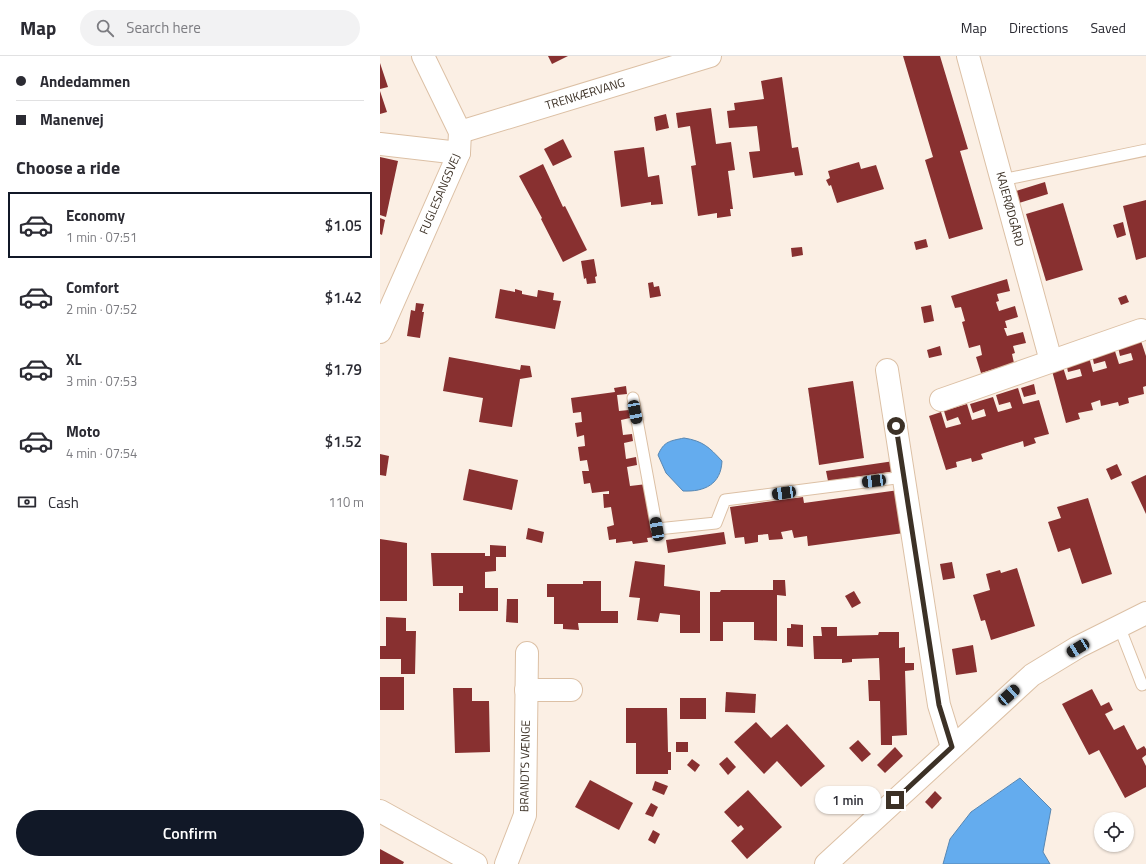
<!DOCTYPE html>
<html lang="en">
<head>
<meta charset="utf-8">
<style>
	body { margin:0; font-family:"Titillium Web",sans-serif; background:#f2f2f3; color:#2b2b33; height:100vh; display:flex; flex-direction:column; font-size:15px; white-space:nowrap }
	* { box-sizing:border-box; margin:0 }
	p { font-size:13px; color:#7c7c81 }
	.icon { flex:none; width:22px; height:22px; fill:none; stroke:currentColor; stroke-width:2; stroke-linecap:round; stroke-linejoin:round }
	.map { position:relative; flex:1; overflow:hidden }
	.sheet { display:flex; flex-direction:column; background:#fff; width:380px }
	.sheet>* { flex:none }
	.top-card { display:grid; align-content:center; height:88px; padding:0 16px; background:#fff }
	.controls { position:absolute; left:714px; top:756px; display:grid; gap:8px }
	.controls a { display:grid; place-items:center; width:40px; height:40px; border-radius:50%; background:#fff; box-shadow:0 1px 3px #0004; font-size:20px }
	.end { position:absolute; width:18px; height:18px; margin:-9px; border:5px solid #3c3126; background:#fff; box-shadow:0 0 0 2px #fff }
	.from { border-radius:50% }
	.bubble { position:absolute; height:28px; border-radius:14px; background:#fff; box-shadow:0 1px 3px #0004; font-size:13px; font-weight:600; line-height:28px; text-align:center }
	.car { position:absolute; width:12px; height:24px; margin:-12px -6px; border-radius:5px; box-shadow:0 0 3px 1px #0007; background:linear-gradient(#222 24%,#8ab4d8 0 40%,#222 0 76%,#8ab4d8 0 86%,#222 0) }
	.top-card b { display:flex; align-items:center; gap:14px; height:38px; font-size:15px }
	.top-card b+b { border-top:1px solid #e1e1e2 }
	.top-card i { width:10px; height:10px; background:#2b2b33 }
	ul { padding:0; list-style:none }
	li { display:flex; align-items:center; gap:12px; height:66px; margin:0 8px 6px; padding:0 8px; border:2px solid transparent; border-radius:0px }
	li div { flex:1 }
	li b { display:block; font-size:15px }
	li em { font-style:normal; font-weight:600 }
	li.active { border-color:#111827 }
	li>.icon { width:36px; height:36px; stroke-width:1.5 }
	h2 { padding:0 16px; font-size:18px; line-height:48px }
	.pay { display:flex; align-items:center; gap:10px; height:44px; padding:0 16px; font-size:15px }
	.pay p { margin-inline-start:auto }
	.primary-button { display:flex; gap:8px; margin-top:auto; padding:8px 16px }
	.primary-button a { flex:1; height:46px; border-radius:24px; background:#111827; color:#fff; font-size:16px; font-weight:600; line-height:46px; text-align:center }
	header { display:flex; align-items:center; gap:24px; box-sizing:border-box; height:56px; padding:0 20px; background:#fff; border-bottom:1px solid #e1e1e2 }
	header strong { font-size:19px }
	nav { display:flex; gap:22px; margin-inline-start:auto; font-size:14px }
	.search { width:280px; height:36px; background:#f2f2f3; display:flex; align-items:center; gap:10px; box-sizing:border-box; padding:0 14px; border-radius:22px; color:#7c7c81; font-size:15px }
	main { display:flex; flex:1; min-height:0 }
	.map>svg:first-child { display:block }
</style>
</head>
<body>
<header>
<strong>Map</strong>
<div class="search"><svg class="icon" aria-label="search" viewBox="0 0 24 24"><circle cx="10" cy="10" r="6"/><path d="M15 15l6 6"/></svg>Search here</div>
<nav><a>Map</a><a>Directions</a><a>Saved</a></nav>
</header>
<main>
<section class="sheet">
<div class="top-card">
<b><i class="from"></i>Andedammen</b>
<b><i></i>Manenvej</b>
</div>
<h2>Choose a ride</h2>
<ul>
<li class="active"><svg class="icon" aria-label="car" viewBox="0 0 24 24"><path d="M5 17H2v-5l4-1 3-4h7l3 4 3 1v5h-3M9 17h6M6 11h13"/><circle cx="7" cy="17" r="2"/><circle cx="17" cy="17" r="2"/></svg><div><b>Economy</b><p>1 min · 07:51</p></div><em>$1.05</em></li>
<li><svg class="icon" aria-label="car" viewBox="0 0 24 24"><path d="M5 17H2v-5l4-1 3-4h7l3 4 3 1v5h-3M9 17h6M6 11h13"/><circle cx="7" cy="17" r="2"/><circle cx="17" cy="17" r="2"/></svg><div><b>Comfort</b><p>2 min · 07:52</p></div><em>$1.42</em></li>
<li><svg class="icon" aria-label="car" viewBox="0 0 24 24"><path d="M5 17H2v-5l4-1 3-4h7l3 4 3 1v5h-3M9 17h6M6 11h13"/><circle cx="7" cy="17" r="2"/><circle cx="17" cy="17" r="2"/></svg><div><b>XL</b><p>3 min · 07:53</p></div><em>$1.79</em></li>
<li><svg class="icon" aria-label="car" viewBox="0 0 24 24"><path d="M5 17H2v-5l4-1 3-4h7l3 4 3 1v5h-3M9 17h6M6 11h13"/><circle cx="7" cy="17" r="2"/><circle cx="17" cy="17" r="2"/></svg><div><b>Moto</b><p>4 min · 07:54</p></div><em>$1.52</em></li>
</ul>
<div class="pay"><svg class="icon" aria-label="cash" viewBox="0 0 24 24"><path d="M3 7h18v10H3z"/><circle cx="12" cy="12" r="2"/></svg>Cash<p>110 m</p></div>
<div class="primary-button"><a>Confirm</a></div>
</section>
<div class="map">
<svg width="766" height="808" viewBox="0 0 766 808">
	<rect width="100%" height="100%" fill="#fbefe4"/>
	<g fill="#64acee" stroke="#5887b2">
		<path d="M 304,382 C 323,385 329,391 342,405 C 341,428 325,436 303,435 L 286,417 L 278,399 C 284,385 290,385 304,382 Z"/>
		<path d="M 640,722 L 671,753 L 663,796 L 670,808 L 563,808 L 570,783 L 591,756 Z"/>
	</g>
	<g fill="#883030">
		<path d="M 168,0 L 188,0 L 172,8 Z"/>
		<path d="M 523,0 L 560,0 L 588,93 L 580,95 L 603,173 L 569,183 L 545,104 L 553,101 Z"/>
		<path d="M 0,7 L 8,31 L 0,33 Z"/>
		<path d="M 402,21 L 412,92 L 418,91 L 423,119 L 415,120 L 414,116 L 373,122 L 369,96 L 380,95 L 377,70 L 349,72 L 347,55 L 355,54 L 354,47 L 384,43 L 381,25 Z"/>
		<path d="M 0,35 L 7,56 L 0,58 Z"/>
		<path d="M 331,52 L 336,88 L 351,86 L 355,114 L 348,115 L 353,153 L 350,153 L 351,160 L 337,162 L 337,157 L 318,160 L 311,110 L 316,109 L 310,70 L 298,72 L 296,57 Z"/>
		<path d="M 286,58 L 289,72 L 276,75 L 274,61 Z"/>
		<path d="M 183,83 L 192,101 L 173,110 L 164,93 Z"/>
		<path d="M 264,91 L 268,121 L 279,119 L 283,148 L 271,149 L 271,146 L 241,151 L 234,95 Z"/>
		<path d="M 0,101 L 18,105 L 6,161 L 0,159 Z"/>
		<path d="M 479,106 L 481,113 L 496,109 L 504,133 L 457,147 L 451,129 L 449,130 L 446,124 L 450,122 L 448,115 Z"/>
		<path d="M 163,108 L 183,151 L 185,150 L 207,194 L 183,206 L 161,163 L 162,162 L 139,120 Z"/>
		<path d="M 665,126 L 668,138 L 639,147 L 636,135 Z"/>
		<path d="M 766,144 L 766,201 L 756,204 L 743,150 Z"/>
		<path d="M 683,147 L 703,214 L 666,225 L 646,158 Z"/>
		<path d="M 0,162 L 5,164 L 2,179 L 0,178 Z"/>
		<path d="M 743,166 L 746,179 L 737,182 L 733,169 Z"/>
		<path d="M 546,183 L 548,191 L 536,194 L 534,186 Z"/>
		<path d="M 422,191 L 423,199 L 412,201 L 411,192 Z"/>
		<path d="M 214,203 L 217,220 L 215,221 L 216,227 L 207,228 L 206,222 L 204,223 L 201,205 Z"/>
		<path d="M 627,223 L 630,235 L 617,238 L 619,245 L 616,246 L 619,255 L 635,250 L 638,261 L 625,265 L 627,272 L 624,272 L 627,280 L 643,276 L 646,287 L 633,290 L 635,297 L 632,298 L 634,307 L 601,317 L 596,301 L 602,299 L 600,289 L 589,292 L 582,266 L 585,265 L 581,251 L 575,252 L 571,240 Z"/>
		<path d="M 273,226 L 274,231 L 279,230 L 281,240 L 270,242 L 268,227 Z"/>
		<path d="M 120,233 L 135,236 L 135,233 L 142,235 L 142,238 L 157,241 L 158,234 L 174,237 L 173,244 L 181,245 L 175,273 L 115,262 Z"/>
		<path d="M 746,239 L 749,246 L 741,249 L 738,242 Z"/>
		<path d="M 36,247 L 44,248 L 42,256 L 44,256 L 40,282 L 27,280 L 31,254 L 35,255 Z"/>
		<path d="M 551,249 L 554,265 L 544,267 L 541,251 Z"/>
		<path d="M 761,285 L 766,300 L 766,330 L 763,331 L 764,338 L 748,342 L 749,347 L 739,350 L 738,346 L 721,350 L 720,344 L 711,347 L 713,354 L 698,357 L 700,363 L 686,367 L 671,311 L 682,308 L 687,324 L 702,320 L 700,313 L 688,316 L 686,307 L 709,301 L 713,316 L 727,312 L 725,305 L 714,308 L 712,299 L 734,292 L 739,308 L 753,304 L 751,297 L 740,300 L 738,291 Z"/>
		<path d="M 560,290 L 562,299 L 549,302 L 547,294 Z"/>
		<path d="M 69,301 L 140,314 L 141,309 L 150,310 L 152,321 L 140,323 L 132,371 L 99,366 L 103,342 L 63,335 Z"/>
		<path d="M 473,325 L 484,402 L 439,409 L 428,332 Z"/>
		<path d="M 654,328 L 656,338 L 644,341 L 641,332 Z"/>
		<path d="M 246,330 L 247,338 L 237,339 L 239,355 L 249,354 L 250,362 L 241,364 L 243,379 L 252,378 L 253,385 L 244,387 L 246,403 L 256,401 L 257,409 L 247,411 L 250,430 L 267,428 L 275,481 L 267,482 L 268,486 L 253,488 L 252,485 L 236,487 L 236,483 L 229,484 L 227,471 L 234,469 L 231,451 L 224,452 L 223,438 L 229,438 L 229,435 L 212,437 L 210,427 L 204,428 L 202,415 L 209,415 L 207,404 L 200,405 L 198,391 L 205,390 L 204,379 L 197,381 L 195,367 L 202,366 L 201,356 L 193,357 L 191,342 L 235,336 L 234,332 Z"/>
		<path d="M 638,332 L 643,348 L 659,344 L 669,378 L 654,382 L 656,387 L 644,391 L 643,385 L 601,398 L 603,403 L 592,406 L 591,402 L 576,406 L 577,411 L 566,414 L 549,360 L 561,356 L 566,372 L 581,368 L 578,361 L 567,365 L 564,355 L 587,348 L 592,364 L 606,360 L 604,353 L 593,357 L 590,348 L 613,341 L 618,356 L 632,352 L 630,346 L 619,349 L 616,339 Z"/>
		<path d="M 0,398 L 9,400 L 6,420 L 0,419 Z"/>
		<path d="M 514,405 L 516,415 L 448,425 L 446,415 Z"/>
		<path d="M 737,408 L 742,419 L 731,424 L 726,413 Z"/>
		<path d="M 89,413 L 138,424 L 132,454 L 83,444 Z"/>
		<path d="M 766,419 L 766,458 L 751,426 Z"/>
		<path d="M 519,434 L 524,477 L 428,490 L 427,480 L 414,482 L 412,474 L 401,476 L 403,483 L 389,484 L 388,478 L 378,479 L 378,486 L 365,488 L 364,481 L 355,482 L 350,451 L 423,441 L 424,447 Z"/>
		<path d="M 708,442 L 732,518 L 702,528 L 690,492 L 678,496 L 668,466 L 681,462 L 677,451 Z"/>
		<path d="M 148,472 L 164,476 L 162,487 L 146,483 Z"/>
		<path d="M 344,476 L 346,488 L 288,497 L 286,484 Z"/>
		<path d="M 0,483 L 27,487 L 27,545 L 0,545 Z"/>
		<path d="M 110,489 L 126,490 L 126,501 L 116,501 L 116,515 L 105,516 L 105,532 L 118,532 L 118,555 L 79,555 L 79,537 L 83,537 L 83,530 L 53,530 L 51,497 L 105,497 L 105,500 L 110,500 Z"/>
		<path d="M 255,505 L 285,509 L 284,530 L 320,535 L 320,577 L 300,577 L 300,559 L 280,557 L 278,566 L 257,564 L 260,542 L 249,541 Z"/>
		<path d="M 572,506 L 575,522 L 563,524 L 560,508 Z"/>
		<path d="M 637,512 L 655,570 L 611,584 L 605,564 L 601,565 L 593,539 L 610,534 L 606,518 L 620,514 L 621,517 Z"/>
		<path d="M 393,524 L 405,524 L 406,540 L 397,539 L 397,585 L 374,584 L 374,566 L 343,566 L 343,585 L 330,585 L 330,536 L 340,536 L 341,534 L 393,534 Z"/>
		<path d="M 203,525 L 221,525 L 221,555 L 238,555 L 238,567 L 198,567 L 199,574 L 183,573 L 183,568 L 174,568 L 174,541 L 167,541 L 167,528 L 203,528 Z"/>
		<path d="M 474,535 L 481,547 L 472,552 L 465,540 Z"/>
		<path d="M 127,543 L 138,543 L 138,567 L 126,566 Z"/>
		<path d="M 6,561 L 26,562 L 26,575 L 36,575 L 35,618 L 21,618 L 21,603 L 0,603 L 0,590 L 6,590 Z"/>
		<path d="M 411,568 L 423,569 L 423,591 L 407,590 L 407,572 L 411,572 Z"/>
		<path d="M 441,571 L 457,571 L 457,580 L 498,579 L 499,576 L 519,576 L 519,592 L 525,591 L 525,607 L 534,607 L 534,614 L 525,615 L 527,679 L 512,680 L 512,689 L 501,689 L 500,645 L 489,645 L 488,624 L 500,624 L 499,602 L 472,603 L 472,606 L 462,607 L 462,603 L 434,603 L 433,580 L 442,580 Z"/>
		<path d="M 593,589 L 597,616 L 576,619 L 572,593 Z"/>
		<rect x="0" y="621" width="24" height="33"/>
		<path d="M 73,632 L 92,632 L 92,645 L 109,645 L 110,696 L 75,697 Z"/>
		<path d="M 712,633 L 721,650 L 729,646 L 733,654 L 725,658 L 734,674 L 744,669 L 757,694 L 764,690 L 766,693 L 766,699 L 762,702 L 766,710 L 766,731 L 745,742 L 719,694 L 709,699 L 682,648 Z"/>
		<path d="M 346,636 L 376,638 L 375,657 L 345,656 Z"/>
		<rect x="300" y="642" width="26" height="21"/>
		<path d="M 246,652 L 287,652 L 288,696 L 291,696 L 291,714 L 288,714 L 288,718 L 256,718 L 256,687 L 246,687 Z"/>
		<path d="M 376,666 L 391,682 L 407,668 L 445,710 L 421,731 L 397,705 L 384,718 L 354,686 Z"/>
		<path d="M 478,684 L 491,698 L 482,706 L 469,692 Z"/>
		<rect x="296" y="686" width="12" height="10"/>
		<path d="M 515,691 L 523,700 L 505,717 L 497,709 Z"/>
		<path d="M 347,701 L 356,711 L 348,719 L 339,708 Z"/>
		<path d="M 312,703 L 320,709 L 315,716 L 307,709 Z"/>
		<path d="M 210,724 L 253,747 L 239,774 L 195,751 Z"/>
		<path d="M 275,725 L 288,730 L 284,739 L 272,734 Z"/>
		<path d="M 368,734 L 402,771 L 367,803 L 351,785 L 364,773 L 361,769 L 358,771 L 344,756 Z"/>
		<path d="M 555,735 L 562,742 L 552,753 L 545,746 Z"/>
		<path d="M 271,747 L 278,751 L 273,761 L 265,758 Z"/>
		<path d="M 273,774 L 280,778 L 275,788 L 268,784 Z"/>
		<path d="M 0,793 L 24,806 L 23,808 L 0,808 Z"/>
	</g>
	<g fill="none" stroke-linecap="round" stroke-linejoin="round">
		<g stroke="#dcc0a5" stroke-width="13">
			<g id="service">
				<path d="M 622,124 L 766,94"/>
				<path d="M 253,342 L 277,473 L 336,467 L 345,444 L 524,421"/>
				<path d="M 739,570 L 762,629"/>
			</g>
		</g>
		<g stroke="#dcc0a5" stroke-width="24">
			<g id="minor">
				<path d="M 588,0 L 671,305"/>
				<path d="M 80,76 L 330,0"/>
				<path d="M 0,88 L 79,97"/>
				<path d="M 0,276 L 79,97 L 80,76 L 43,0"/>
				<path d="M 507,314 L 559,649 L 572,691"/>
				<path d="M 561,344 L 761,274"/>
				<path d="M 146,634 L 191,634"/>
				<path d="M 0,755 L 96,808"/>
				<path d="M 126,808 L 145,759 L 147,597"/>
				<path d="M 446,808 L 652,619 L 698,591 L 766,557"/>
			</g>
		</g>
		<use href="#service" stroke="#fff" stroke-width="11"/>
		<use href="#minor" stroke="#fff" stroke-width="22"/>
	</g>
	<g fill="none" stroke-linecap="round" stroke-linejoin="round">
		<path stroke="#3c3126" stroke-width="5" d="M 515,744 L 572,691 L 559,649 L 516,370"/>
	</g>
	<g text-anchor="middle" stroke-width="4" stroke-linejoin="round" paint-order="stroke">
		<g font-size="12" fill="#3c3126" stroke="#fff">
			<text transform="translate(205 38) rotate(-17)" y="4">TRENKÆRVANG</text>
			<text transform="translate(60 138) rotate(-67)" y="4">FUGLESANGSVEJ</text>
			<text transform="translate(630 153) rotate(75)" y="4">KAJERØDGÅRD</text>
			<text transform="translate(145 710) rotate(-89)" y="4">BRANDTS VÆNGE</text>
		</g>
	</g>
</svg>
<div class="controls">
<a><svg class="icon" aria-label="locate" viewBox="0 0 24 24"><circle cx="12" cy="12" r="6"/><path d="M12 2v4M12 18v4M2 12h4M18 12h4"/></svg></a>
</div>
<i class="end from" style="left:516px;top:370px"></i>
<i class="end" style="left:515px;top:744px"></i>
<div class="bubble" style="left:435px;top:730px;width:66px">1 min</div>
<i class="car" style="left:255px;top:356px;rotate:169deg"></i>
<i class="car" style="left:494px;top:425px;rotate:263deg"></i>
<i class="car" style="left:404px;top:437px;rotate:262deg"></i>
<i class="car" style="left:277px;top:473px;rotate:350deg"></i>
<i class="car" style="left:698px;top:592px;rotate:239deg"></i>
<i class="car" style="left:629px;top:639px;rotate:48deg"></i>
</div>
</main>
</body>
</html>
